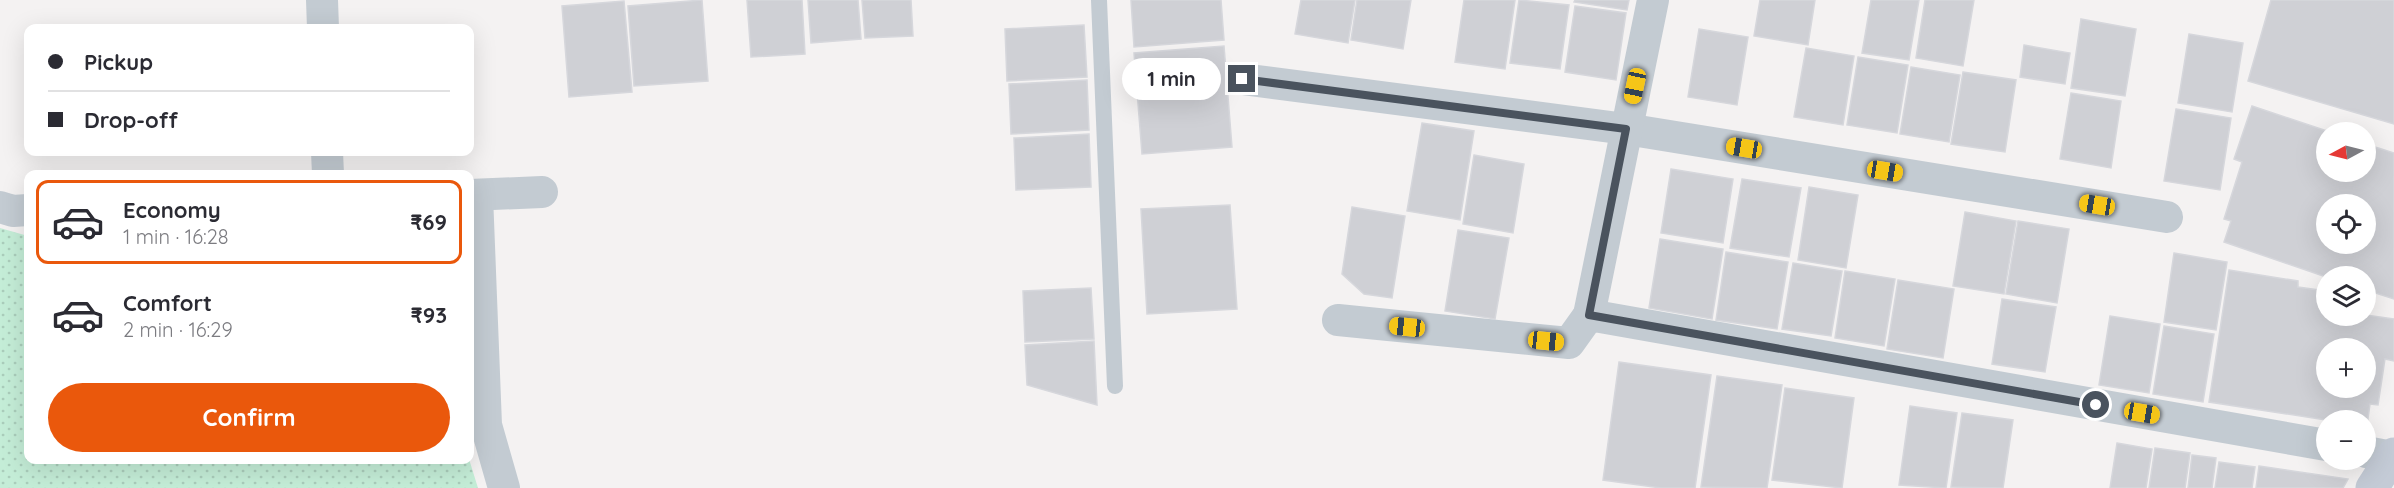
<!DOCTYPE html>
<html lang="en">
<head>
<meta charset="utf-8">
<style>
	body { margin:0; font-family:Quicksand,sans-serif; background:#f2f2f3; color:#2b2b33; height:100vh; display:flex; flex-direction:column; font-size:22px; white-space:nowrap }
	* { box-sizing:border-box; margin:0 }
	p { font-size:20px; color:#7c7c81 }
	.icon { flex:none; width:33px; height:33px; fill:none; stroke:currentColor; stroke-width:2; stroke-linecap:round; stroke-linejoin:round }
	.map { position:relative; flex:1; overflow:hidden }
	.sheet { position:absolute; left:24px; top:170px; width:450px; height:294px; display:flex; flex-direction:column; background:#fff; border-radius:12px; box-shadow:0 6px 24px #0002 }
	.sheet>* { flex:none }
	.hud { position:absolute; left:24px; top:24px; width:450px; height:132px; border-radius:12px; box-shadow:0 6px 24px #0002; display:grid; align-content:center; height:132px; padding:0 24px; background:#fff }
	.needle { width:39px; rotate:263deg }
	.controls { position:absolute; left:2316px; top:122px; display:grid; gap:12px }
	.controls a { display:grid; place-items:center; width:60px; height:60px; border-radius:50%; background:#fff; box-shadow:0 6px 24px #0002; font-size:30px }
	.end { position:absolute; width:27px; height:27px; margin:-14px; border:8px solid #4a535e; background:#fff; box-shadow:0 0 0 3px #fff }
	.from { border-radius:50% }
	.bubble { position:absolute; height:42px; border-radius:21px; background:#fff; box-shadow:0 6px 24px #0002; font-size:20px; font-weight:800; line-height:42px; text-align:center }
	.car { position:absolute; width:18px; height:36px; margin:-18px -9px; border-radius:8px; box-shadow:0 0 4px 2px #0007; background:linear-gradient(#f5c518 24%,#345 0 40%,#f5c518 0 76%,#345 0 86%,#f5c518 0) }
	.hud b { display:flex; align-items:center; gap:21px; height:57px; font-size:22px }
	.hud b+b { border-top:2px solid #e1e1e2 }
	.hud i { width:15px; height:15px; background:#2b2b33 }
	ul { padding:10px 0 0; list-style:none }
	li { display:flex; align-items:center; gap:18px; height:84px; margin:0 12px 9px; padding:0 12px; border:3px solid transparent; border-radius:12px }
	li div { flex:1 }
	li b { display:block; font-size:22px }
	li em { font-style:normal; font-weight:800 }
	li.current { border-color:#ea580c }
	li>.icon { width:54px; height:54px; stroke-width:1.5 }
	.cta { display:flex; gap:12px; margin-top:auto; padding:12px 24px }
	.cta a { flex:1; height:69px; border-radius:36px; background:#ea580c; color:#fff; font-size:24px; font-weight:800; line-height:69px; text-align:center }
	.map>svg:first-child { display:block }
</style>
</head>
<body>
<div class="map">
<svg width="2394" height="488" viewBox="0 0 2394 488">
	<defs>
		<pattern id="grass-dots" width="8" height="8" patternUnits="userSpaceOnUse" patternTransform="scale(1.5)"><rect width="8" height="8" fill="#c4edd7"/><path d="M2 2h.1M6 6h.1" fill="none" stroke="#aacdbb" stroke-width="1.8" stroke-linecap="round"/></pattern>
	</defs>
	<rect width="100%" height="100%" fill="#f4f2f2"/>
	<path fill="url(#grass-dots)" d="M 0,228 L 28,236 L 28,459 L 469,459 L 478,488 L 0,488 Z"/>
	<g fill="#cfd0d5" stroke="#d6d7dc" stroke-width="1.5" fill-rule="evenodd">
		<path d="M 702,0 L 708,81 L 634,86 L 628,6 Z"/>
		<path d="M 747,0 L 802,0 L 805,54 L 751,57 Z"/>
		<path d="M 808,0 L 858,0 L 861,39 L 811,43 Z"/>
		<path d="M 862,0 L 911,0 L 913,36 L 865,38 Z"/>
		<path d="M 1131,0 L 1221,0 L 1224,40 L 1134,47 Z"/>
		<path d="M 1301,0 L 1355,0 L 1348,43 L 1295,34 Z"/>
		<path d="M 1357,0 L 1411,0 L 1403,49 L 1351,40 Z"/>
		<path d="M 1464,0 L 1515,0 L 1505,69 L 1455,62 Z"/>
		<path d="M 1519,0 L 1569,5 L 1560,69 L 1510,63 Z"/>
		<path d="M 1575,0 L 1629,0 L 1627,10 L 1574,2 Z"/>
		<path d="M 1760,0 L 1815,0 L 1808,45 L 1754,36 Z"/>
		<path d="M 1871,0 L 1919,0 L 1909,60 L 1862,53 Z"/>
		<path d="M 1925,0 L 1974,0 L 1963,66 L 1916,58 Z"/>
		<path d="M 2271,0 L 2394,0 L 2394,124 L 2248,81 Z"/>
		<path d="M 624,1 L 632,92 L 569,97 L 562,6 Z"/>
		<path d="M 1575,6 L 1626,13 L 1616,80 L 1565,72 Z"/>
		<path d="M 2081,19 L 2136,29 L 2125,96 L 2071,88 Z"/>
		<path d="M 1084,25 L 1087,77 L 1007,81 L 1005,29 Z"/>
		<path d="M 1699,29 L 1748,37 L 1737,105 L 1688,97 Z"/>
		<path d="M 2189,34 L 2243,43 L 2232,112 L 2178,103 Z"/>
		<path d="M 2024,45 L 2070,53 L 2065,84 L 2020,77 Z"/>
		<path d="M 1224,46 L 1232,147 L 1142,154 L 1134,53 Z"/>
		<path d="M 1806,48 L 1854,56 L 1843,125 L 1794,117 Z"/>
		<path d="M 1858,57 L 1908,65 L 1897,133 L 1847,125 Z"/>
		<path d="M 1911,67 L 1960,75 L 1949,142 L 1900,134 Z"/>
		<path d="M 1963,72 L 2016,80 L 2005,152 L 1951,144 Z"/>
		<path d="M 1087,80 L 1089,130 L 1011,134 L 1009,84 Z"/>
		<path d="M 2071,93 L 2121,101 L 2111,168 L 2060,159 Z"/>
		<path d="M 2252,106 L 2327,131 L 2319,155 L 2326,158 L 2326,171 L 2366,171 L 2366,144 L 2394,153 L 2394,299 L 2366,290 L 2366,276 L 2326,277 L 2224,242 L 2231,221 L 2224,219 L 2242,162 L 2234,159 ZM 2326,204 L 2366,204 L 2366,243 L 2326,243 Z"/>
		<path d="M 2176,109 L 2231,118 L 2220,190 L 2164,181 Z"/>
		<path d="M 1422,123 L 1474,131 L 1460,220 L 1407,211 Z"/>
		<path d="M 1089,134 L 1091,187 L 1016,190 L 1014,138 Z"/>
		<path d="M 1474,155 L 1524,164 L 1513,233 L 1463,224 Z"/>
		<path d="M 1671,169 L 1733,179 L 1723,243 L 1661,233 Z"/>
		<path d="M 1742,179 L 1801,188 L 1789,257 L 1730,248 Z"/>
		<path d="M 1809,187 L 1858,195 L 1846,268 L 1798,260 Z"/>
		<path d="M 1230,205 L 1237,309 L 1147,314 L 1141,209 Z"/>
		<path d="M 1352,207 L 1405,216 L 1392,298 L 1364,294 L 1342,274 Z"/>
		<path d="M 1965,212 L 2016,221 L 2004,294 L 1953,286 Z"/>
		<path d="M 2018,221 L 2069,229 L 2057,303 L 2006,294 Z"/>
		<path d="M 1458,230 L 1509,238 L 1495,319 L 1445,311 Z"/>
		<path d="M 1660,239 L 1723,249 L 1712,319 L 1649,308 Z"/>
		<path d="M 1726,252 L 1788,262 L 1777,329 L 1716,320 Z"/>
		<path d="M 2174,253 L 2227,262 L 2216,330 L 2164,322 Z"/>
		<path d="M 1793,263 L 1842,271 L 1831,336 L 1782,329 Z"/>
		<path d="M 2229,270 L 2298,281 L 2298,287 L 2326,291 L 2326,315 L 2366,315 L 2394,319 L 2394,361 L 2385,359 L 2378,405 L 2370,404 L 2367,426 L 2366,420 L 2326,420 L 2209,402 ZM 2326,348 L 2366,348 L 2366,387 L 2326,387 Z"/>
		<path d="M 1845,271 L 1895,279 L 1884,346 L 1835,338 Z"/>
		<path d="M 1898,280 L 1954,289 L 1943,358 L 1887,349 Z"/>
		<path d="M 1091,288 L 1094,339 L 1025,342 L 1023,291 Z"/>
		<path d="M 2002,299 L 2056,307 L 2045,372 L 1992,364 Z"/>
		<path d="M 2110,316 L 2160,324 L 2149,393 L 2099,385 Z"/>
		<path d="M 2164,326 L 2214,334 L 2203,402 L 2153,394 Z"/>
		<path d="M 1094,341 L 1097,405 L 1027,385 L 1025,345 Z"/>
		<path d="M 1619,362 L 1711,375 L 1695,488 L 1661,488 L 1603,480 Z"/>
		<path d="M 1717,376 L 1782,385 L 1767,488 L 1701,487 Z"/>
		<path d="M 1785,388 L 1854,398 L 1842,488 L 1772,480 Z"/>
		<path d="M 1910,406 L 1957,413 L 1946,488 L 1899,485 Z"/>
		<path d="M 1962,413 L 2013,420 L 2003,488 L 1951,487 Z"/>
		<path d="M 2117,443 L 2152,449 L 2146,488 L 2110,488 Z"/>
		<path d="M 2155,448 L 2190,453 L 2185,488 L 2149,488 Z"/>
		<path d="M 2192,455 L 2216,458 L 2212,488 L 2188,488 Z"/>
		<path d="M 2219,462 L 2255,467 L 2252,488 L 2215,488 Z"/>
		<path d="M 2259,466 L 2348,479 L 2343,488 L 2256,488 Z"/>
	</g>
	<g fill="none" stroke-linecap="round" stroke-linejoin="round">
		<path stroke="#c3cbd2" stroke-width="16" d="M 1099,0 L 1115,386"/>
		<g stroke="#c3cbd2" stroke-width="32">
			<path d="M 322,0 L 323,28"/>
			<path d="M 1242,79 L 1626,129 L 2167,217"/>
			<path d="M 327,152 L 328,174"/>
			<path d="M 470,195 L 542,192"/>
			<path d="M 477,195 L 486,425 L 504,488"/>
			<path d="M 0,207 L 13,211 L 28,210"/>
			<path d="M 1589,315 L 1653,0"/>
			<path d="M 1338,320 L 1569,343 L 1589,315 L 2326,445"/>
			<path d="M 2366,452 L 2392,457"/>
		</g>
		<path stroke="#c4cbd6" stroke-width="33" d="M 2372,488 L 2394,454"/>
	</g>
	<g fill="none" stroke-linecap="round" stroke-linejoin="round">
		<path stroke="#4a535e" stroke-width="8" d="M 1242,79 L 1626,129 L 1589,315 L 2096,405"/>
	</g>
</svg>
<div class="controls">
<a><svg class="needle" viewBox="-14 -14 28 28"><path d="M0-13l5 13h-10z" fill="#e53935"/><path d="M0 13l5-13h-10z" fill="#7c7c81"/></svg></a>
<a><svg class="icon" aria-label="locate" viewBox="0 0 24 24"><circle cx="12" cy="12" r="6"/><path d="M12 2v4M12 18v4M2 12h4M18 12h4"/></svg></a>
<a><svg class="icon" aria-label="layers" viewBox="0 0 24 24"><path d="M12 4l9 5-9 5-9-5zM3 14l9 5 9-5"/></svg></a>
<a>+</a>
<a>−</a>
</div>
<i class="end from" style="left:2096px;top:405px"></i>
<i class="end" style="left:1242px;top:79px"></i>
<div class="bubble" style="left:1122px;top:58px;width:99px">1 min</div>
<i class="car" style="left:1635px;top:86px;rotate:192deg"></i>
<i class="car" style="left:1744px;top:148px;rotate:279deg"></i>
<i class="car" style="left:1885px;top:171px;rotate:99deg"></i>
<i class="car" style="left:2097px;top:205px;rotate:279deg"></i>
<i class="car" style="left:1407px;top:327px;rotate:276deg"></i>
<i class="car" style="left:1546px;top:341px;rotate:96deg"></i>
<i class="car" style="left:2142px;top:413px;rotate:100deg"></i>
<div class="hud">
<b><i class="from"></i>Pickup</b>
<b><i></i>Drop-off</b>
</div>
<section class="sheet">
<ul>
<li class="current"><svg class="icon" aria-label="car" viewBox="0 0 24 24"><path d="M5 17H2v-5l4-1 3-4h7l3 4 3 1v5h-3M9 17h6M6 11h13"/><circle cx="7" cy="17" r="2"/><circle cx="17" cy="17" r="2"/></svg><div><b>Economy</b><p>1 min · 16:28</p></div><em>₹69</em></li>
<li><svg class="icon" aria-label="car" viewBox="0 0 24 24"><path d="M5 17H2v-5l4-1 3-4h7l3 4 3 1v5h-3M9 17h6M6 11h13"/><circle cx="7" cy="17" r="2"/><circle cx="17" cy="17" r="2"/></svg><div><b>Comfort</b><p>2 min · 16:29</p></div><em>₹93</em></li>
</ul>
<div class="cta"><a>Confirm</a></div>
</section>
</div>
</body>
</html>
